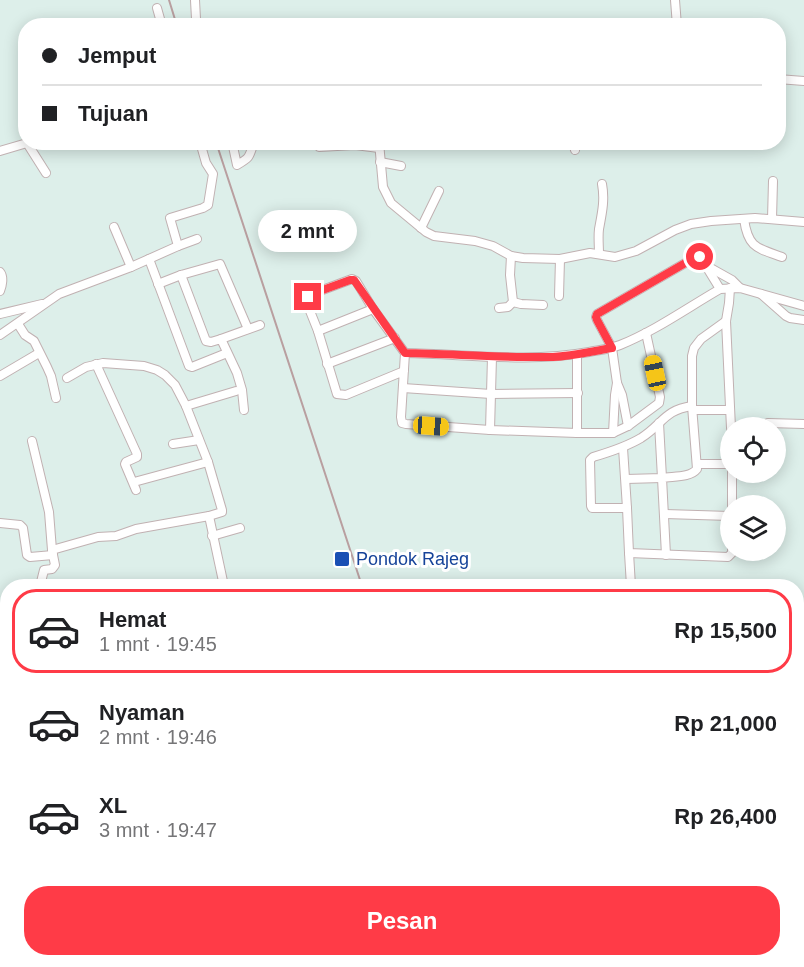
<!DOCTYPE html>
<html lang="id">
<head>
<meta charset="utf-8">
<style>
	body { margin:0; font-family:Helvetica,sans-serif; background:#f2f2f2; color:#202124; height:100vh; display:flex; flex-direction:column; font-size:22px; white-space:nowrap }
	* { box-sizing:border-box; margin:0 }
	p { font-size:20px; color:#757577 }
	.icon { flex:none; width:33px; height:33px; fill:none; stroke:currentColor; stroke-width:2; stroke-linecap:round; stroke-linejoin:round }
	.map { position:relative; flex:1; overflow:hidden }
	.sheet { position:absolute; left:0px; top:579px; width:804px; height:388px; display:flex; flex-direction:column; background:#fff; border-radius:24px 24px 0 0; box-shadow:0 3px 15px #0003 }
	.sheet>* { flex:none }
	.banner { position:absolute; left:18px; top:18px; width:768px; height:132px; border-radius:24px; box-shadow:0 3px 15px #0003; display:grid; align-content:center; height:132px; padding:0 24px; background:#fff }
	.buttons { position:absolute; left:720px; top:417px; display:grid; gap:12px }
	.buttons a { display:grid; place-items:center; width:66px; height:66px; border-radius:50%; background:#fff; box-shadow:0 3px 15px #0003; font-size:30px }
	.end { position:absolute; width:27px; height:27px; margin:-14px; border:8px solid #ff3b47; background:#fff; box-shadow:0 0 0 3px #fff }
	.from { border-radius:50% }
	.bubble { position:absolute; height:42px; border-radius:21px; background:#fff; box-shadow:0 3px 15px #0003; font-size:20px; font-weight:600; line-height:42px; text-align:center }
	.car { position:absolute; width:18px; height:36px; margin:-18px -9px; border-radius:8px; box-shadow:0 0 4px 2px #0007; background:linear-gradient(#f5c518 24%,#345 0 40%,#f5c518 0 76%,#345 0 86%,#f5c518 0) }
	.banner b { display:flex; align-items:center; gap:21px; height:57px; font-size:22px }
	.banner b+b { border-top:2px solid #e0e0e0 }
	.banner i { width:15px; height:15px; background:#202124 }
	ul { padding:10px 0 0; list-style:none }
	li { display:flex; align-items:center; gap:18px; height:84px; margin:0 12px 9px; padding:0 12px; border:3px solid transparent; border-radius:24px }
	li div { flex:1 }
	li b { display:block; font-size:22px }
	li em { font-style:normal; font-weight:600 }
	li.selected { border-color:#ff3b47 }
	li>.icon { width:54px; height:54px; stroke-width:1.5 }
	.cta { display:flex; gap:12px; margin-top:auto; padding:12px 24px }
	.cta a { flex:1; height:69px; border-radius:24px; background:#ff3b47; color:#fff; font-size:24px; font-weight:600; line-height:69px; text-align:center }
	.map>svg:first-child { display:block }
</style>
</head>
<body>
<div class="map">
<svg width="804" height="967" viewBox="0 0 804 967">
	<rect width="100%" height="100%" fill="#ddefea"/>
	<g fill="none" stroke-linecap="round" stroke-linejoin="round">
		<g stroke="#c1b1b2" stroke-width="10">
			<g id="minor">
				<path d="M 195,0 L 196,19 L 198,26"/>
				<path d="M 675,0 L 677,26"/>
				<path d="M 157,8 L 162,26"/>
				<path d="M 778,79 L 804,81"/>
				<path d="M 232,142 L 237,165 C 249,158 249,158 253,145 L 256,142"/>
				<path d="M 316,142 L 319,147 L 355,145 L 379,148"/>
				<path d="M 379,142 L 383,187 L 391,203 L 426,232 L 434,236 L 475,241 L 493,246 L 511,256 L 523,258 L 560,259 L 590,253 L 615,257 L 636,251 L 675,230 L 691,224 L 711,221 L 755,218 L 804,222"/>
				<path d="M 573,142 L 575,150"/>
				<path d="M 0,151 L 27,143 L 46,173"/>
				<path d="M 380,162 L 401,166"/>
				<path d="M 744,219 C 748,248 757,248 782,257"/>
				<path d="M 772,219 L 773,181"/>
				<path d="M 114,227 L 131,267"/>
				<path d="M 421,228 L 439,191"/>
				<path d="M 178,246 L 197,239"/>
				<path d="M 599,254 C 599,246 598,237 599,229 C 602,213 605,200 602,184"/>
				<path d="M 149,259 L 189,366 L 192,367 L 227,353"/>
				<path d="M 707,266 L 732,280 L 740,288"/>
				<path d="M 0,272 C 4,277 2,286 0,291"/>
				<path d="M 181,275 L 206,341 L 211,342 L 221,339 L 237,373 L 242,390 L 244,410"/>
				<path d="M 158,284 L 181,275 L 220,264 L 248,329"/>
				<path d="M 730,288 L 729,303 L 726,321 L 731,428"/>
				<path d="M 761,294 L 786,316 L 790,318 L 804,320"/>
				<path d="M 559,296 L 560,259"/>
				<path d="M 513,302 L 521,304 L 543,305"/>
				<path d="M 499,308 L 508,307 L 513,302 L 510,275 L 511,256"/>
				<path d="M 0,314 L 42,304"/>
				<path d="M 18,324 L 25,335 L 34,341 L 47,367 L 51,376 L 56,398"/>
				<path d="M 318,331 L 373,309"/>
				<path d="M 0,335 L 59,294 L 131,267 L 178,246 L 170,218 L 203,208 L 208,205 L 213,174 L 206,163 L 200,142"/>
				<path d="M 221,339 L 260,325"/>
				<path d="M 405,353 C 466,354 528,363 589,352 C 599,350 610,349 620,345 C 655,331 687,308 720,289 L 740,288 L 804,306"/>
				<path d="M 96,364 L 137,454 L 137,457 L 126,462 L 125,464 L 136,490"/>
				<path d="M 327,364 L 395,338"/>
				<path d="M 404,371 L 346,395 L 337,394 L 318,331 L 308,306 L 307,297 L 309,295 L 352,279 L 356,281 L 373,309 L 405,353 L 401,417 L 402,423 L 406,424 L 490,430 L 577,433 L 577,354"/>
				<path d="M 0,376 L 39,353"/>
				<path d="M 67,378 L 86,367 L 103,363 L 144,366 L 157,370 L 165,375 L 175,385 L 186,406 L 208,462 L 222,510 L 222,512 L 209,516 L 224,586"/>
				<path d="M 403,388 L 491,394 L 578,393"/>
				<path d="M 186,406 L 236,391"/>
				<path d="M 692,406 C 664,410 663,424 641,438 C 626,447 610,452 593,457 L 590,460 L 591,506 L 592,508 L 627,508 L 629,553 L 728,557 L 732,553 L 732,550"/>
				<path d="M 693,410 L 730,410"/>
				<path d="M 768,423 L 804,424"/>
				<path d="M 628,426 L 622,395 L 617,383 L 612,348 L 597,320 L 596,317 L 597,314 L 694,258 L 698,257 L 701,258 L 720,289"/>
				<path d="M 490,430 L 492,357"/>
				<path d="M 577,433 L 613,433 L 628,426 L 659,403 L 660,397 L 646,333"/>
				<path d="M 613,433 L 615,395 L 617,383"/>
				<path d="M 32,441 L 49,512 L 52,550 L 55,565 L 52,569 L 44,570 L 40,586"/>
				<path d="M 173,444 L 199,440"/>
				<path d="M 623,448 L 627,508"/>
				<path d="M 697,464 L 730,464"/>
				<path d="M 732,472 L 732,506"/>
				<path d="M 626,479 L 662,478 L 659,423"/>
				<path d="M 134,482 L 208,462"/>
				<path d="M 665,514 L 730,516"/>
				<path d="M 0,523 L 20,525 L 23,528 L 27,555 L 30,557 L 53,555"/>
				<path d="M 212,536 L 240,528"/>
				<path d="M 52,550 L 98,537 L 116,536 L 136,529 L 209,516"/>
				<path d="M 629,553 L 631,586"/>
				<path d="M 666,555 L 662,478 C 673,476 690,478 697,469 L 692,406 L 692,356 L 694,348 L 701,339 L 726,321"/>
				<path d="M 796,630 L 804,630"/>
				<path d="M 0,665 L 8,665"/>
				<path d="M 802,694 L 804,706"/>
				<path d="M 0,705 L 3,781 L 0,814"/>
				<path d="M 796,838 L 799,834 L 804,833"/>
				<path d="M 796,839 L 802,891 L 804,902"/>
				<path d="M 60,960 L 61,967"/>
				<path d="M 80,960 L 82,967"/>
				<path d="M 125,960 L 139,967"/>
				<path d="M 217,960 L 221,967"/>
				<path d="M 438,960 L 439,967"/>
				<path d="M 651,960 L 668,967"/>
				<path d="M 94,962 L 100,960"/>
				<path d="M 16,967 L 16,960"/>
				<path d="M 229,967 L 231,960"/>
				<path d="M 256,967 L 257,960"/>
				<path d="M 281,967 L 282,960"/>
				<path d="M 305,967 L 306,960"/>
				<path d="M 366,967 L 367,960"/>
				<path d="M 404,967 L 404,960"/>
				<path d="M 527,967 L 529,960"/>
			</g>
		</g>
		<g stroke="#c1b1b2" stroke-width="14">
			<g id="secondary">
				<path d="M 0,630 L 8,631"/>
				<path d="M 796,694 L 804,694"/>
			</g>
		</g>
		<use href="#minor" stroke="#fff" stroke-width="8"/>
		<use href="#secondary" stroke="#fff" stroke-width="10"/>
		<g stroke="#b99fa0" stroke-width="2">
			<path d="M 169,0 L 177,26"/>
			<path d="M 216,142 L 362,586"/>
			<path d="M 420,967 L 420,960"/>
		</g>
	</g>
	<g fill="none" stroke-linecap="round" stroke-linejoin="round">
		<path stroke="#ff3b47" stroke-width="8" d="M 308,297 L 309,295 L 350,280 L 354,280 L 405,353 C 455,354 504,358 553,357 C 573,356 593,351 612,348 L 597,320 L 596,317 L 597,314 L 694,258 L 700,257"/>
	</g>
	<rect fill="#1a4fb4" stroke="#fff" stroke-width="2" x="334" y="551" width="16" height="16" rx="3"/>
	<g text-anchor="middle" stroke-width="6" stroke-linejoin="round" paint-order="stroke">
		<g font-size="18" fill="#164399" stroke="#fff" text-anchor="start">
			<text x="356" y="565">Pondok Rajeg</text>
		</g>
	</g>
</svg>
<div class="buttons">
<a><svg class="icon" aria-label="locate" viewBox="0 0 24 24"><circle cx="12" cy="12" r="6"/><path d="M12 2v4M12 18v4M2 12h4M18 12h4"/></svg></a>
<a><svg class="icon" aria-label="layers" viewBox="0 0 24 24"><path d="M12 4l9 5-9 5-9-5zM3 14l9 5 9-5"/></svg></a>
</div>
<i class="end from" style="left:700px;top:257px"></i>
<i class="end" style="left:308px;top:297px"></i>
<div class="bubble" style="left:258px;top:210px;width:99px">2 mnt</div>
<i class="car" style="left:655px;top:373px;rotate:348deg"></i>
<i class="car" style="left:431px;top:426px;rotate:94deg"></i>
<div class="banner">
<b><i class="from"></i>Jemput</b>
<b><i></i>Tujuan</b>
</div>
<section class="sheet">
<ul>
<li class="selected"><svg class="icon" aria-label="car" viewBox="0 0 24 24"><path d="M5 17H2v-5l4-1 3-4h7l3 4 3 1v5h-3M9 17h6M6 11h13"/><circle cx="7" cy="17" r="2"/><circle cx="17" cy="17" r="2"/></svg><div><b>Hemat</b><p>1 mnt · 19:45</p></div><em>Rp 15,500</em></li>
<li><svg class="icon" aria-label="car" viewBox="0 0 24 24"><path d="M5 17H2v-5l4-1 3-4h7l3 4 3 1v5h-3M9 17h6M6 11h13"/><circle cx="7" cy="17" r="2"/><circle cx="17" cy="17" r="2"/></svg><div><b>Nyaman</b><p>2 mnt · 19:46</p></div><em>Rp 21,000</em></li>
<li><svg class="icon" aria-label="car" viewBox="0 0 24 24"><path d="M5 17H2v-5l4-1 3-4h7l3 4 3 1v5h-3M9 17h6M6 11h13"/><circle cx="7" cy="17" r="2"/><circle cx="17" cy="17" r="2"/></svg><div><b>XL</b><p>3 mnt · 19:47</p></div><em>Rp 26,400</em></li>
</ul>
<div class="cta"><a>Pesan</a></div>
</section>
</div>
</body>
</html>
